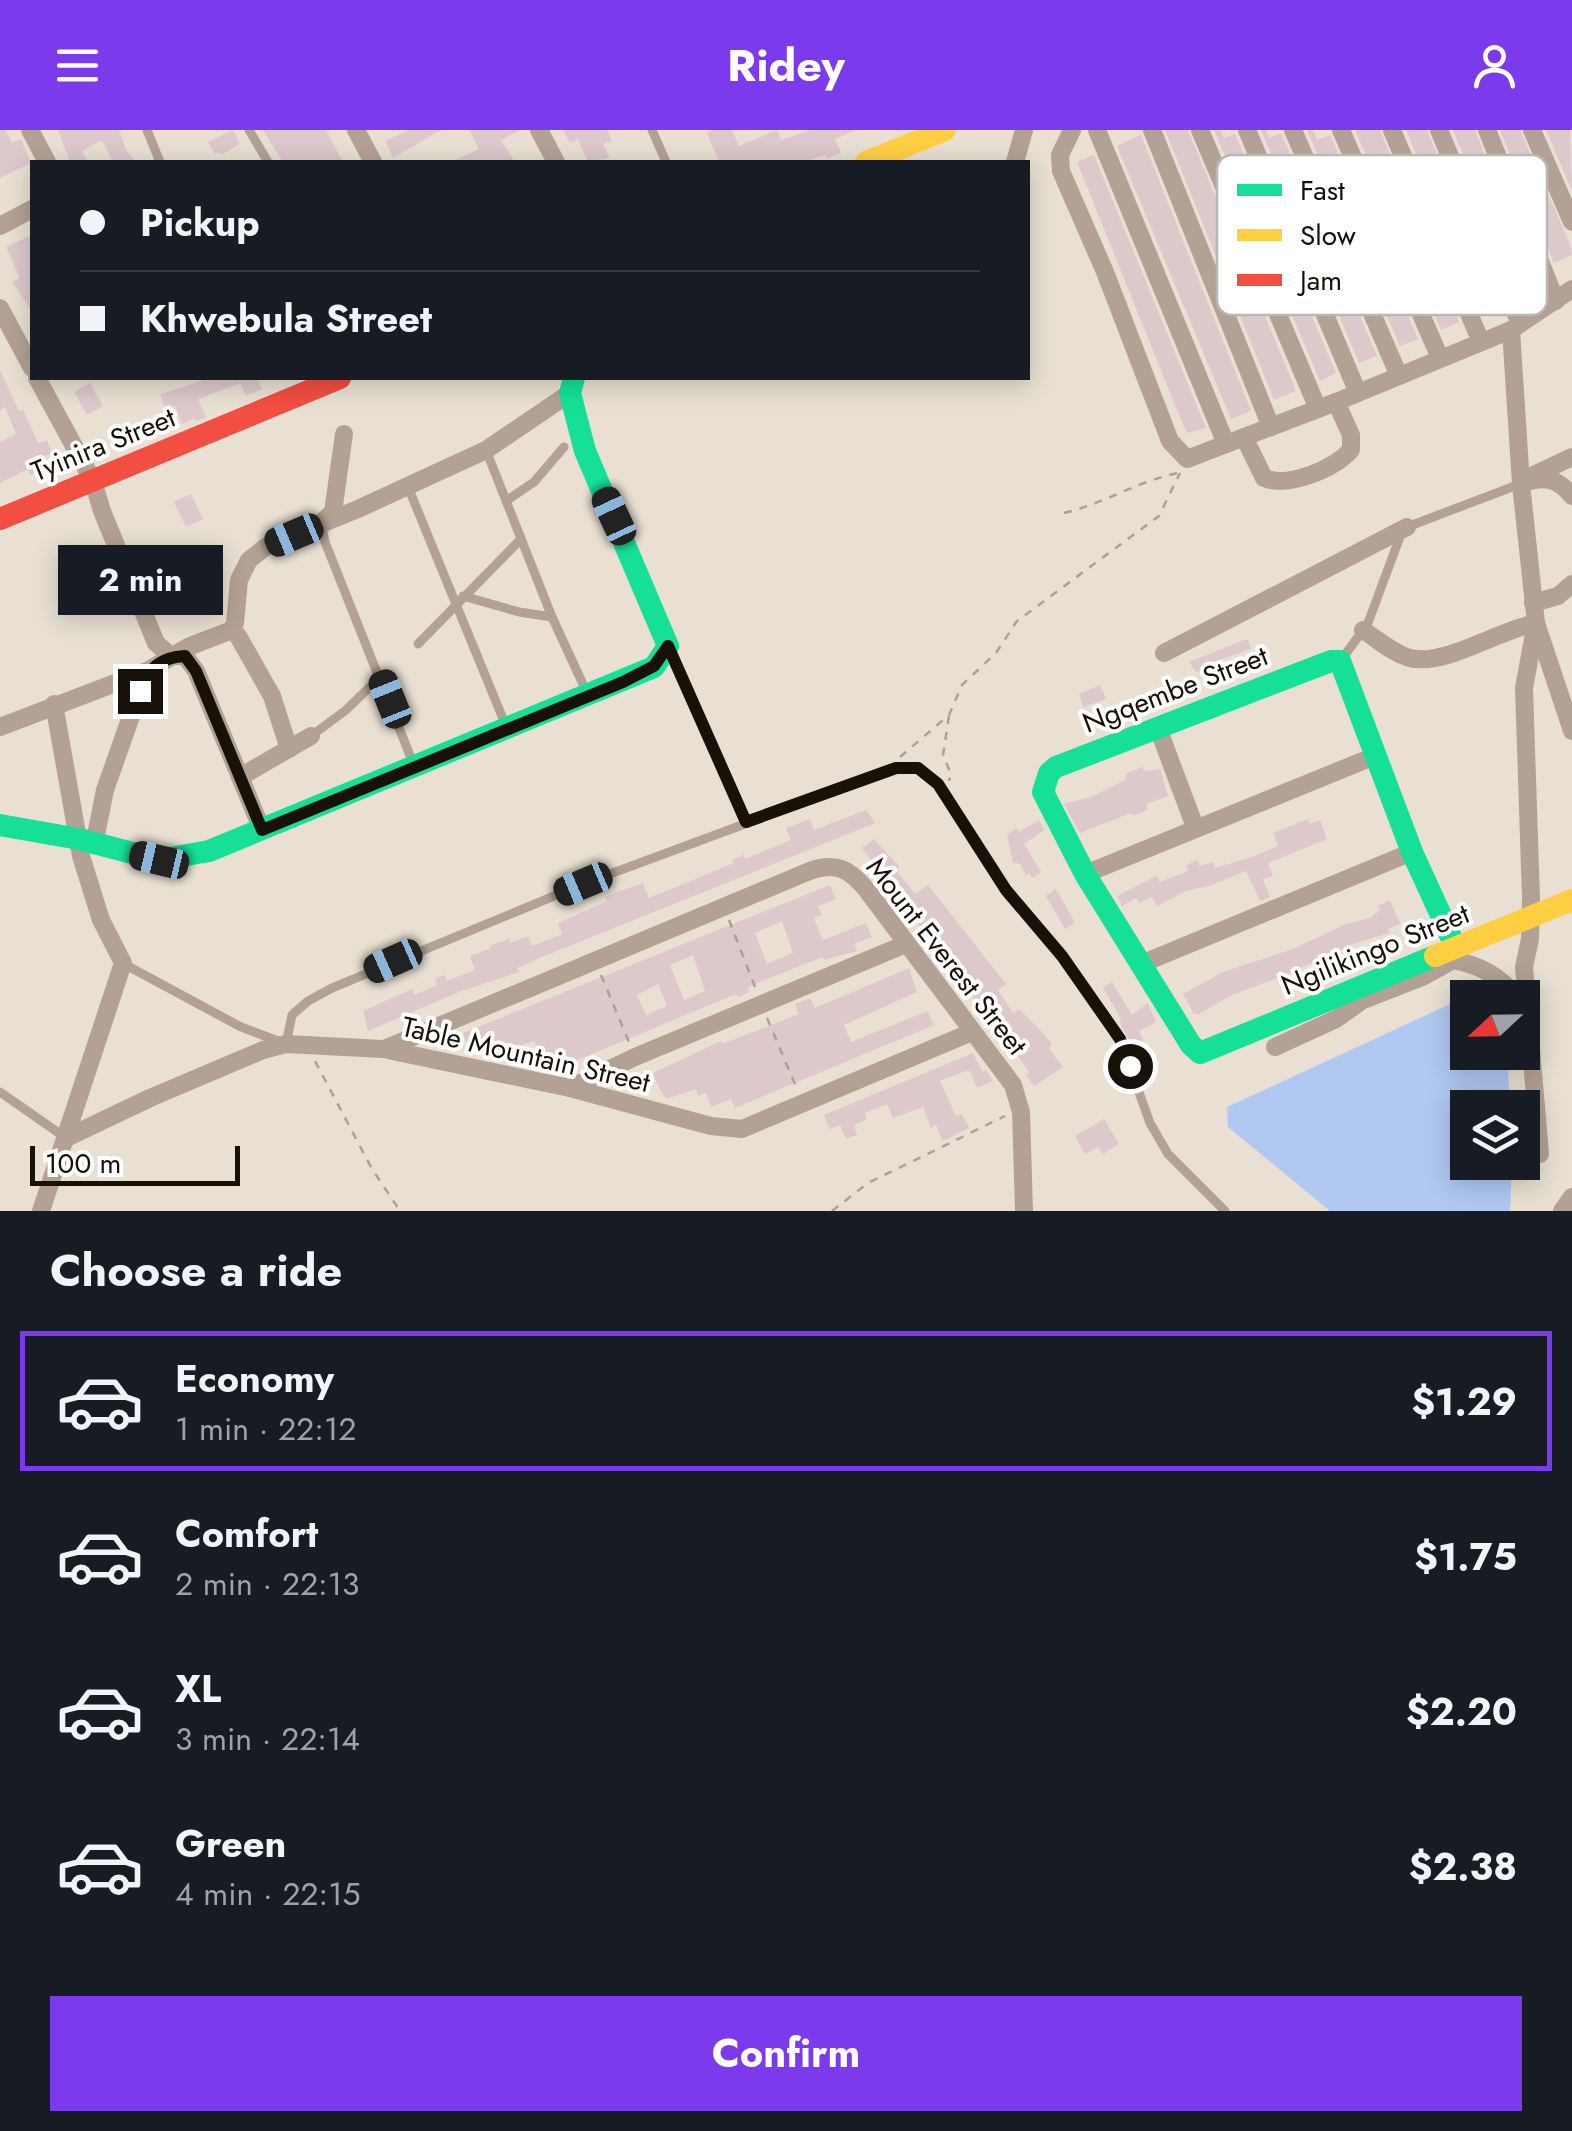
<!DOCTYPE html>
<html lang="en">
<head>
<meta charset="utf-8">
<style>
	body { margin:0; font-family:Jost,sans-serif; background:#242831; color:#f1f3f6; height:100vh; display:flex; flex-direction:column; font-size:38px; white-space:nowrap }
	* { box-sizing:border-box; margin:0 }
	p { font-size:32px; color:#9ea1a6 }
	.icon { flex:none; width:55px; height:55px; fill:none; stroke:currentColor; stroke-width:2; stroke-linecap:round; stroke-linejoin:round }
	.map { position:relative; height:1081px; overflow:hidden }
	.panel { display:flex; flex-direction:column; background:#171b24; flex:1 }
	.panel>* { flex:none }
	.banner { position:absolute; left:30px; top:30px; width:1000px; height:220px; border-radius:0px; box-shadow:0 5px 25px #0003; display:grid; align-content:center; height:220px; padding:0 50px; background:#171b24 }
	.needle { width:65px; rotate:248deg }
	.fabs { position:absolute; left:1450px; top:850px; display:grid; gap:20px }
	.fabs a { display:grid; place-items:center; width:90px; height:90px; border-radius:0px; background:#171b24; box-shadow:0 5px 25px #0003; font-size:50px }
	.scale { position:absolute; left:30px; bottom:25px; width:210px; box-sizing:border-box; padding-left:10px; border:5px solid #171109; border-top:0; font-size:28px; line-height:35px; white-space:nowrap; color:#171109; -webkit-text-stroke:8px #fff; paint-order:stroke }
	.end { position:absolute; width:45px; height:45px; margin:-22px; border:12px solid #171109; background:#fff; box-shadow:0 0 0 5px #fff }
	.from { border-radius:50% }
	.bubble { position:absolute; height:70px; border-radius:0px; background:#171b24; box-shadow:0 5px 25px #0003; font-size:32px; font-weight:700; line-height:70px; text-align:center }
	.car { position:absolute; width:30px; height:60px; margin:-30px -15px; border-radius:12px; box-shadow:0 0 8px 2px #0007; background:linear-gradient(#222 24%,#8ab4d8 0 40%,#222 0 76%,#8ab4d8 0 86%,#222 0) }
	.banner b { display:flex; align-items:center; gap:35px; height:95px; font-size:38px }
	.banner b+b { border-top:2px solid #363941 }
	.banner i { width:25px; height:25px; background:#f1f3f6 }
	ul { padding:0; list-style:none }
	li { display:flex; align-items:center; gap:30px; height:140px; margin:0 20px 15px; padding:0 30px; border:5px solid transparent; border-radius:0px }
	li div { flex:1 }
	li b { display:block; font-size:38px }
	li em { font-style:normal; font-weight:700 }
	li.active { border-color:#7c3aed }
	li>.icon { width:90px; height:90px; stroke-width:1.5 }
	h2 { padding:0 50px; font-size:45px; line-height:120px }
	.button { display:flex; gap:20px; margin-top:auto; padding:20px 50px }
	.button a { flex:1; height:115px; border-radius:0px; background:#7c3aed; color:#fff; font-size:40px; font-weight:700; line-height:115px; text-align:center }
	header { display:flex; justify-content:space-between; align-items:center; height:130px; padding:0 50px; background:#7c3aed; color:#fff; font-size:45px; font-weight:700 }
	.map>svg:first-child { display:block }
</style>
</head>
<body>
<header><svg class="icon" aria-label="menu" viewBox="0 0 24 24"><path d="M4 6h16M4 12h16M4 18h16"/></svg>Ridey<svg class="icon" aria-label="person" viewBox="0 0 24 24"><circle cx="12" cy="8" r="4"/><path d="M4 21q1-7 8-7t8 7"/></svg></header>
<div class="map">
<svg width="1572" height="1081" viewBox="0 0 1572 1081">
	<rect width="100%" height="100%" fill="#e9e0d3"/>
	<path fill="#b0c8f2" d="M 1487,857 L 1504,867 L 1468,868 L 1468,922 L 1507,923 L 1510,977 L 1468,978 L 1468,1032 L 1512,1033 L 1510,1081 L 1330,1081 L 1228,997 L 1227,977 Z"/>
	<g fill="#ddc8cc" fill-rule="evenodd">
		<path d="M 0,0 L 5,0 L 12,13 L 21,9 L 31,33 L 0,48 Z"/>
		<path d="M 58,0 L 119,0 L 126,20 L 136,32 L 113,32 L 102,10 L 82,21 L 87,32 L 70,32 Z"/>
		<path d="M 233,0 L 240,14 L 221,25 L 219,22 L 215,24 L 208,12 Z"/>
		<path d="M 263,0 L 326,0 L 343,32 L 283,32 Z"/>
		<path d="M 409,0 L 441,0 L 393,28 L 385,11 Z"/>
		<path d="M 469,0 L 520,0 L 501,10 L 513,29 L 507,32 L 451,32 L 479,19 Z"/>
		<path d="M 563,0 L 607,0 L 612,11 L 603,14 L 610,28 L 588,32 L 578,9 L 570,13 Z"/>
		<path d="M 713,0 L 732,0 L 739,16 L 777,0 L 781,10 L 810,0 L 856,0 L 835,9 L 841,23 L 827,29 L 825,25 L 803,32 L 719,32 L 707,3 Z"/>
		<path d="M 1165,0 L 1188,0 L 1296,261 L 1274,270 Z"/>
		<path d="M 1214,0 L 1221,0 L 1224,8 L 1235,4 L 1336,243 L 1320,251 Z"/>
		<path d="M 1261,0 L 1266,0 L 1269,8 L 1281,3 L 1377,226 L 1359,233 Z"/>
		<path d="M 1307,0 L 1313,0 L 1317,10 L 1330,5 L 1418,209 L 1400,216 Z"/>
		<path d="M 1355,0 L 1380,0 L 1459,192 L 1441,200 Z"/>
		<path d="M 1406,0 L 1427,0 L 1499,177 L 1483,184 Z"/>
		<path d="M 1453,0 L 1475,0 L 1538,159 L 1522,166 Z"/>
		<path d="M 1500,0 L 1520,0 L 1569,112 L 1572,124 L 1557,132 L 1554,133 Z"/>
		<path d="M 1546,0 L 1570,0 L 1572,61 Z"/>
		<path d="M 1141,5 L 1251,281 L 1231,289 L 1117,16 Z"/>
		<path d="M 1094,25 L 1206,298 L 1187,303 L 1179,285 L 1077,32 Z"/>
		<path d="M 32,105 L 32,182 L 13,152 L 20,148 L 6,117 Z"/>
		<path d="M 0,240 L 19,281 L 23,279 L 38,313 L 47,310 L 52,324 L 42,327 L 47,339 L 30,345 L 28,339 L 0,353 L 0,312 L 16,304 L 5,277 L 0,280 Z"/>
		<path d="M 211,248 L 257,248 L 262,259 L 246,266 L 240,253 L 198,269 L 206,287 L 196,291 L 195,288 L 182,294 L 175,276 L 166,280 L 160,264 Z"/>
		<path d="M 90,253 L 103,276 L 87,285 L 74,262 Z"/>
		<path d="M 191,364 L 203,389 L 186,397 L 174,372 Z"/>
		<path d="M 1244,510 L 1248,510 L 1251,519 L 1219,530 L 1221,534 L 1196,542 L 1189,532 Z"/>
		<path d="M 1100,555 L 1106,569 L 1083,577 L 1079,564 Z"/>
		<path d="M 1143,637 L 1144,641 L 1160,639 L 1168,666 L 1146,674 L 1148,680 L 1132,686 L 1131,683 L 1080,703 L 1064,674 L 1091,667 L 1127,649 L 1125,644 Z"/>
		<path d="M 866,680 L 875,693 L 542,827 L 517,838 L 519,842 L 459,862 L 368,901 L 363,881 L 412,859 L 414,865 L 437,855 L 435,849 L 445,845 L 447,851 L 475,840 L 470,826 L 491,818 L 490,816 L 509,809 L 510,813 L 528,806 L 532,816 L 562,804 L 558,793 L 607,771 L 605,767 L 617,762 L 643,753 L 649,768 L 734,733 L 732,730 L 744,725 L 745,729 L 791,710 L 786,698 L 810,689 L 814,700 Z"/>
		<path d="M 1308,689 L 1310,694 L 1320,690 L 1327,709 L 1268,733 L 1273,746 L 1263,749 L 1270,767 L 1260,771 L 1246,741 L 1209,756 L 1186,761 L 1157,776 L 1152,767 L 1139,773 L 1136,768 L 1122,776 L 1117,766 L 1156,746 L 1160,752 L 1188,741 L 1186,736 L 1197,730 L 1200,736 L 1213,732 L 1215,738 L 1255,726 L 1278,716 L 1273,703 Z"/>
		<path d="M 1039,690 L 1044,700 L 1024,714 L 1041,742 L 1032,748 L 1030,743 L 1026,745 L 1020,734 L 1013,732 L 1007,705 L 1017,698 L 1019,702 Z"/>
		<path d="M 874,709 L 900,737 L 896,740 L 915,764 L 928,755 L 1006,854 L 998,860 L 1013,883 L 1019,879 L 1041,901 L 1052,914 L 1049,918 L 1063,937 L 1034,956 L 1026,945 L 1029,942 L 1012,918 L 984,883 L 982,884 L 971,864 L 862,718 Z"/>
		<path d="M 830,755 L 836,769 L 818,776 L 822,785 L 814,788 L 823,810 L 866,793 L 872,807 L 854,814 L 857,821 L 824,830 L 823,827 L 795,838 L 748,857 L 750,862 L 738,867 L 736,864 L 568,934 L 567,931 L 546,939 L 534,911 L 499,923 L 494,909 L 469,918 L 463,903 ZM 782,791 L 793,823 L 767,834 L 755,803 ZM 693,825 L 705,861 L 684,870 L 670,835 ZM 658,854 L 667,876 L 646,885 L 637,865 Z"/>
		<path d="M 1056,759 L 1075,793 L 1065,799 L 1046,766 Z"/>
		<path d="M 1390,770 L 1400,794 L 1388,799 L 1389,803 L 1353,814 L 1283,846 L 1232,865 L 1199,884 L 1194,884 L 1183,864 L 1223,842 L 1293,819 L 1346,794 L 1370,788 L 1380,780 L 1378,776 Z"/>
		<path d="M 909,838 L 917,862 L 844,895 L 851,912 L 928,881 L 934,895 L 735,978 L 731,969 L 711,977 L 706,963 L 698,966 L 696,959 L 666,969 L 659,958 L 653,943 L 721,911 L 722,914 L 799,884 L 795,874 L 810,868 L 815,878 Z"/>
		<path d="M 1112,852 L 1132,885 L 1148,873 L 1156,892 L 1139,901 L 1151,930 L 1142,935 L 1119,891 L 1122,890 L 1103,858 Z"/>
		<path d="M 973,923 L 982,941 L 986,940 L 993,951 L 977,958 L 970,941 L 966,941 L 940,951 L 956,986 L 962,984 L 969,998 L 943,1011 L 936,995 L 931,998 L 923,977 L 893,988 L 887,974 L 865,983 L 867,989 L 854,995 L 857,1005 L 846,1009 L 840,995 L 830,999 L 824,985 Z"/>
		<path d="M 1104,989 L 1119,1014 L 1103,1024 L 1098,1017 L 1085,1024 L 1075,1006 Z"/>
	</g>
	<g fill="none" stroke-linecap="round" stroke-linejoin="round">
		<g stroke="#ada097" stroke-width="2.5" stroke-dasharray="8 8" stroke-linecap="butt">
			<path d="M 1064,383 C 1103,374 1138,351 1178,343"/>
			<path d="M 949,586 L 943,625 L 951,644 L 949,651"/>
			<path d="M 900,627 L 949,585 L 962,555 L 996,523 L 1017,491 L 1159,386 L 1180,343"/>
			<path d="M 729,790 L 755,857"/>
			<path d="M 601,845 L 629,912"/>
			<path d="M 767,888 L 797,959"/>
			<path d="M 315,931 L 372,1039 L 400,1081"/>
			<path d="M 832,1081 L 868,1053 L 1005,986"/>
		</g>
		<g stroke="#b3a196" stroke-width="9">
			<path d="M 147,0 L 160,32"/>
			<path d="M 249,0 L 268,32"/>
			<path d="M 652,0 L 666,32"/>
			<path d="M 486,320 L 552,487 L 587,563"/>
			<path d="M 408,357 L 506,596"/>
			<path d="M 506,371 L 534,352 L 564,317"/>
			<path d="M 321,393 L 325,412 L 413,633"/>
			<path d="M 463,466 L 519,482 L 552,487"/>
			<path d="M 418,514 L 521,409"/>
			<path d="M 669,520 L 745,691"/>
			<path d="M 1342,529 L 1368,493 L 1401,404 L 1407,397 L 1520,354"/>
			<path d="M 311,606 L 346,580 L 380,547"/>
			<path d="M 124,834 L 241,897 L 286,914 L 292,885 L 308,871 L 332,858 L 583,754 L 896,638 L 918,639 L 938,654 L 1006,760 L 1062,826 L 1120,909 L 1150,993 L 1168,1024 L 1225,1081"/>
			<path d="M 0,962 L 66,1008"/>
		</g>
		<g stroke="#b3a196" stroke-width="18">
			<path d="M 30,0 L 47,32"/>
			<path d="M 356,0 L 373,32"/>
			<path d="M 539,0 L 556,32"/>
			<path d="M 1072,0 L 1060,25 L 1061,41 L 1105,142 L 1170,311 L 1187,329 L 1336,272 L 1511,200 L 1572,159"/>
			<path d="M 1097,0 L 1226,314"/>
			<path d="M 1152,0 L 1271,297"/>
			<path d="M 1200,0 L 1318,279"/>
			<path d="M 1247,0 L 1358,263"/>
			<path d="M 1293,0 L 1399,246"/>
			<path d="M 1341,0 L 1440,228"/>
			<path d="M 1392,0 L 1481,212"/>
			<path d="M 1439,0 L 1520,194"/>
			<path d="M 1487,0 L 1556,171"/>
			<path d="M 1532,0 L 1572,92"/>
			<path d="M 1015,32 L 1024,0"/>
			<path d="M 0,96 L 32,79"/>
			<path d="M 0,178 L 32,238"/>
			<path d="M 1511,200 L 1521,354 L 1536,493 L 1572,601"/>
			<path d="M 37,248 L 93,351 L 102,381 L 156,513 L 171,526 L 185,526 L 196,541 L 262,700"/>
			<path d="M 1244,307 L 1264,348 C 1288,358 1334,339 1351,320 L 1351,305 L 1336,272"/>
			<path d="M 1532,346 L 1572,327"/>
			<path d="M 1521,354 C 1543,346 1557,347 1572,366"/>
			<path d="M 321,393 L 333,382 L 344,304"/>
			<path d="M 1533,473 L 1558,466 L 1572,454"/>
			<path d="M 232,500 L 238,506 L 272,566 L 289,619"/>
			<path d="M 1363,500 C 1377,509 1394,524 1410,528 C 1444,537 1498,500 1536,493 L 1524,558 L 1531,768 L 1530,809 L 1524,837 L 1540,1024"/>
			<path d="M 1164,523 L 1407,397"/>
			<path d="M 0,597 L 147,541 L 188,517 L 232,500 L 235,493 L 239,450 L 249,430 L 267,416 L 358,379 L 486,320 L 570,263"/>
			<path d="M 1158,598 L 1195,697"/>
			<path d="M 240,647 L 311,606"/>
			<path d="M 94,715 L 105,660 L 147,541"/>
			<path d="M 1085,744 L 1375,626"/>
			<path d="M 1141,834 L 1412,722"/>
			<path d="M 1275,917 L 1336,889 L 1363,870 L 1422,847 L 1453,830 C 1483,836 1498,846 1519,868"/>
			<path d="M 384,919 L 812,740 C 837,732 850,740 866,759 L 1013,955 L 1021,982 L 1024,1081"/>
			<path d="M 570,958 L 635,927 L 906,814"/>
			<path d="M 66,1008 L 150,968 L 263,920 L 286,914 L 383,919 L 570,958 L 711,996 L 742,999 L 972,902"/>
			<path d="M 41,1081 L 123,833 L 101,790 L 81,726 L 54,574"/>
			<path d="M 1562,1081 L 1572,1067"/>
		</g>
		<g stroke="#16e098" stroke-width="22">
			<path d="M 0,695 L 79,709 L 159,730 L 209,721 L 654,537 L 668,516 L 585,321 L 570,263 L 574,248"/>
			<path d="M 1435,826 L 1200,923 L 1191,915 L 1085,744 L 1043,662 L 1049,643 L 1056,637 L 1331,531 L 1340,531 L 1412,722 L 1456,818"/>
		</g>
		<g stroke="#ffcf43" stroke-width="22">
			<path d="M 866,32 L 945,0"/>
			<path d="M 1435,826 L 1572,770"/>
		</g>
		<path stroke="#f24e42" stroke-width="22" d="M 0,389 L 340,248"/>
	</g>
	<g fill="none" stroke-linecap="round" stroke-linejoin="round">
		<path stroke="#171109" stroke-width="12" d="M 140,561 C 148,539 160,527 185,526 L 196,541 L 262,700 L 623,552 L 654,536 L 668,516 L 746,692 L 896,638 L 918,638 L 938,654 L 1006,760 L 1062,826 L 1120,909 L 1130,936"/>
	</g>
	<g text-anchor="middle" stroke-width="8" stroke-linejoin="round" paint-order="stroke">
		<g font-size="28" fill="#171109" stroke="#fff">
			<text transform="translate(103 314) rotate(-22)" y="10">Tyinira Street</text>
			<text transform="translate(1175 559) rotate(-21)" y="10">Ngqembe Street</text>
			<text transform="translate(1375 819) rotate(-22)" y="10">Ngilikingo Street</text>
			<text transform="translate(947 826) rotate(52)" y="10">Mount Everest Street</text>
			<text transform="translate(526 924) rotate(13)" y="10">Table Mountain Street</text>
		</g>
	</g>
	<rect x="1217" y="25" width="330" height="160" rx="15" fill="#fff" stroke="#b9b8b5" stroke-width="2.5"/>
	<rect x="1237" y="54" width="45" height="12" fill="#16e098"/>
	<rect x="1237" y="99" width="45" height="12" fill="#ffcf43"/>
	<rect x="1237" y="144" width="45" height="12" fill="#f24e42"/>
	<g font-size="28" fill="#171109">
		<text x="1300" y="70">Fast</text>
		<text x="1300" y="115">Slow</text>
		<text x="1300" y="160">Jam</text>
	</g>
</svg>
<div class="fabs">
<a><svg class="needle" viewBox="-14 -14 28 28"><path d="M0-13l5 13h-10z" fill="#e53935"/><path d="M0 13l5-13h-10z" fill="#9ea1a6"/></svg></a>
<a><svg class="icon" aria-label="layers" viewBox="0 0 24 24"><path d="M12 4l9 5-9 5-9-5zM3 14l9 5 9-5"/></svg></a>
</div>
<div class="scale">100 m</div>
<i class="end from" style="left:1130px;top:936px"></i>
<i class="end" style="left:140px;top:561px"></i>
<div class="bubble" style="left:58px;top:415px;width:165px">2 min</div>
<i class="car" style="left:614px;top:386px;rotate:335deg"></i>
<i class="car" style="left:294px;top:405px;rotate:247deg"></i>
<i class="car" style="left:390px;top:569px;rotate:338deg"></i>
<i class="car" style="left:159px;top:730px;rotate:283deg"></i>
<i class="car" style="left:583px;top:754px;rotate:247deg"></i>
<i class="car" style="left:393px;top:831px;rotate:246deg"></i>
<div class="banner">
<b><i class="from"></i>Pickup</b>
<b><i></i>Khwebula Street</b>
</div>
</div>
<section class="panel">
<h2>Choose a ride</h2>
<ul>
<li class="active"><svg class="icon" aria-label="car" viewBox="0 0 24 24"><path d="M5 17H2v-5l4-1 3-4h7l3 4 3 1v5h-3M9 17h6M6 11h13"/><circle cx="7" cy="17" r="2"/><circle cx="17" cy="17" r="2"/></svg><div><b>Economy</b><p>1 min · 22:12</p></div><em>$1.29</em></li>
<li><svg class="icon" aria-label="car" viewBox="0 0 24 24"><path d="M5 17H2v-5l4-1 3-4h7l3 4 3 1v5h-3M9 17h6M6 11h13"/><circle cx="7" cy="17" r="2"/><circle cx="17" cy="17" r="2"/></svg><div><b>Comfort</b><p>2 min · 22:13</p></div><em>$1.75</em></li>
<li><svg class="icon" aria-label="car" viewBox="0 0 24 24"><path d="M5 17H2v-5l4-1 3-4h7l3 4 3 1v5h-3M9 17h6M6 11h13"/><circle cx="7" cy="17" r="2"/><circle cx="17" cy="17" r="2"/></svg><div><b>XL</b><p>3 min · 22:14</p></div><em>$2.20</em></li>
<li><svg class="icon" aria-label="car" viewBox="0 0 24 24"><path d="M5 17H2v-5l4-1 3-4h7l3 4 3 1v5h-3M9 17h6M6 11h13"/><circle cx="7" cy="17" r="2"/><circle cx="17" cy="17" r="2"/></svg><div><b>Green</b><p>4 min · 22:15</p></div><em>$2.38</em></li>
</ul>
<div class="button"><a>Confirm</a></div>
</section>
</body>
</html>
